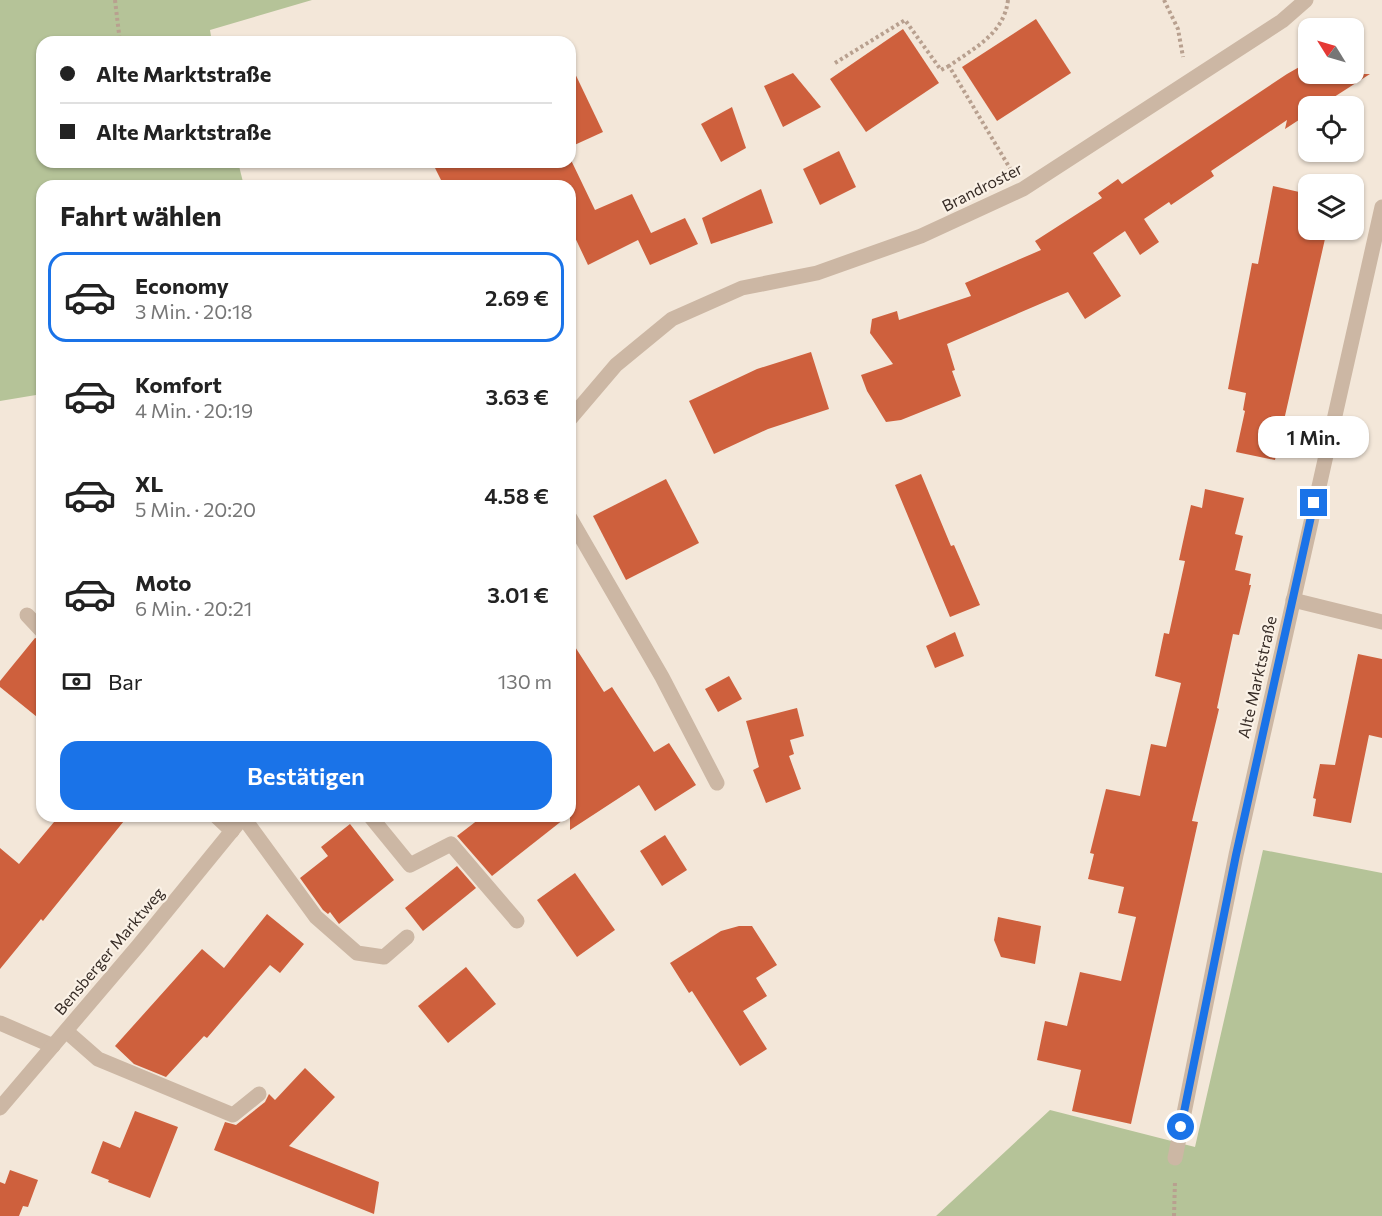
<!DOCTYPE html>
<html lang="de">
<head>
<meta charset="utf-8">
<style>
	body { margin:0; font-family:Commissioner,sans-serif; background:#f6f6f6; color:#222; height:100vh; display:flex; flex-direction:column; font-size:22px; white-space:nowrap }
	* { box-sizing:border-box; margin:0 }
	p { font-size:20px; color:#767676 }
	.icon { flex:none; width:33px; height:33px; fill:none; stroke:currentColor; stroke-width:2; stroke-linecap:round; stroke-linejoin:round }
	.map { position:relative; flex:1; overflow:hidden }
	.details { position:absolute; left:36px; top:180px; width:540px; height:642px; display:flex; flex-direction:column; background:#fff; border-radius:18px; box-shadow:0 2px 4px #0004 }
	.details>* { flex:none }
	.banner { position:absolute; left:36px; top:36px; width:540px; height:132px; border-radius:18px; box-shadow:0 2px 4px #0004; display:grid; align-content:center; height:132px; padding:0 24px; background:#fff }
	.needle { width:39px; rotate:307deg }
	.buttons { position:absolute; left:1298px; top:18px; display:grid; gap:12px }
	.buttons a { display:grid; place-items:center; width:66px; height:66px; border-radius:12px; background:#fff; box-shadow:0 2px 4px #0004; font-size:30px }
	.end { position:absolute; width:27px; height:27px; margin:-14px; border:8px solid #1a73e8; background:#fff; box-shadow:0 0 0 3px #fff }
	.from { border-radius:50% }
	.bubble { position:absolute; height:42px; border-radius:18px; background:#fff; box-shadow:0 2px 4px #0004; font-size:20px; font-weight:600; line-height:42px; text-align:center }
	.banner b { display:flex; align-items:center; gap:21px; height:57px; font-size:22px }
	.banner b+b { border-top:2px solid #e0e0e0 }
	.banner i { width:15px; height:15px; background:#222 }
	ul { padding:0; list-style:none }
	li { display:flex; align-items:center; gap:18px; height:90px; margin:0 12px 9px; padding:0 12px; border:3px solid transparent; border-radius:18px }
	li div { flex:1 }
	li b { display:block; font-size:22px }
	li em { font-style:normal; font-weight:600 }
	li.on { border-color:#1a73e8 }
	li>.icon { width:54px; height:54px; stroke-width:1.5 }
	h2 { padding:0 24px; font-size:27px; line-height:72px }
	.pay { display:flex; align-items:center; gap:15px; height:66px; padding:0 24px; font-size:22px }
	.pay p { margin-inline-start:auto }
	.cta { display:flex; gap:12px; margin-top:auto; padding:12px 24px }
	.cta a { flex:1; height:69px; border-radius:18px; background:#1a73e8; color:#fff; font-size:24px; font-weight:600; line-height:69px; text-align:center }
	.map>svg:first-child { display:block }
</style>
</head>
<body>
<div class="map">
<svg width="1382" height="1216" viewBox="0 0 1382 1216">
	<rect width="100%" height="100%" fill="#f3e7d9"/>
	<g fill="#b5c398">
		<path d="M 0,0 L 312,0 L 210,30 L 212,42 L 42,42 L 42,162 L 238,162 L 244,186 L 42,186 L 42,394 L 0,401 Z"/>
		<path d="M 1263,850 L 1382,873 L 1382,1216 L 936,1216 L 1050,1110 L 1195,1147 Z"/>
	</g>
	<g fill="#ce603d">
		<path d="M 1036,19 L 1071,73 L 997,121 L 962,67 Z"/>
		<path d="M 903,29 L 939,83 L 866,132 L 830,79 Z"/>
		<path d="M 1308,62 L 1308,74 L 1370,74 L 1320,106 L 1308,106 L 1308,114 L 1285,129 L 1287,120 L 1211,171 L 1214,176 L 1171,205 L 1169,202 L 1144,219 L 1159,242 L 1140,255 L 1125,231 L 1093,253 L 1121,296 L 1085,319 L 1068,292 L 947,344 L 955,370 L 952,371 L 961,396 L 901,420 L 886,422 L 867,391 L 861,375 L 893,364 L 870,333 L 872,319 L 897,311 L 899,320 L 971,296 L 965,283 L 1041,250 L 1035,241 L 1102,198 L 1098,193 L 1118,179 L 1122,184 L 1287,74 Z"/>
		<path d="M 570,63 L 603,132 L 570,147 Z"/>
		<path d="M 793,73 L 821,107 L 783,127 L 764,86 Z"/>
		<path d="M 732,107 L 746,148 L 721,162 L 701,124 Z"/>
		<path d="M 839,151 L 856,187 L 820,205 L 803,169 Z"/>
		<path d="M 570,158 L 595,210 L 632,194 L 651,233 L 685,218 L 698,244 L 650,265 L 638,240 L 588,265 L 570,227 L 570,186 L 444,186 L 432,162 L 570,162 Z"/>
		<path d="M 1273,186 L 1308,194 L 1308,230 L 1327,230 L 1275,460 L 1236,452 L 1245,411 L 1243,410 L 1246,393 L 1228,389 L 1252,263 L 1258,264 Z"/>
		<path d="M 761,189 L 773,223 L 711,244 L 702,218 Z"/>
		<path d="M 811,352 L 829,409 L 768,429 L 714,454 L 689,401 L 757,369 Z"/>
		<path d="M 921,474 L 951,546 L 954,545 L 980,605 L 950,617 L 895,485 Z"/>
		<path d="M 666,479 L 699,543 L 626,580 L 593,516 Z"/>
		<path d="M 1205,489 L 1244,498 L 1235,534 L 1243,536 L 1235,570 L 1251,574 L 1249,585 L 1251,585 L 1239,635 L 1233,634 L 1217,708 L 1219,709 L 1192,821 L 1198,822 L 1131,1124 L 1072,1111 L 1081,1070 L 1037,1060 L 1045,1021 L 1067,1026 L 1080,972 L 1121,981 L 1136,917 L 1118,913 L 1124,887 L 1088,879 L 1094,854 L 1090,853 L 1106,789 L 1140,796 L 1151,744 L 1166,747 L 1181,683 L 1155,676 L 1164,633 L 1169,634 L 1185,561 L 1179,560 L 1191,505 L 1202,508 Z"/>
		<path d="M 955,632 L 964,656 L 935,668 L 926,646 Z"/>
		<path d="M 35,638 L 42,640 L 42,721 L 0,687 L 0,681 Z"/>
		<path d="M 570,639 L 604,692 L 612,687 L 654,752 L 669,743 L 696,785 L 655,811 L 639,785 L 570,830 Z"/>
		<path d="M 1358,654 L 1382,659 L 1382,738 L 1369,735 L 1351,823 L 1313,816 L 1316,799 L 1313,798 L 1320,764 L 1335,765 Z"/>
		<path d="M 729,676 L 742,699 L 718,712 L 705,689 Z"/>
		<path d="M 797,708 L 804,736 L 790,740 L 794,754 L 789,756 L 801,789 L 766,803 L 753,770 L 759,767 L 746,721 Z"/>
		<path d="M 59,816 L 128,816 L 43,921 L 41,919 L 0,969 L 0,848 L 19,864 Z"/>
		<path d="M 483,816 L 568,816 L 492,876 L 457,836 Z"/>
		<path d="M 350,824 L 394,880 L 339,924 L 330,912 L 328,914 L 323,910 L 300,878 L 328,856 L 321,847 Z"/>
		<path d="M 665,835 L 687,870 L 662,886 L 640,851 Z"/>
		<path d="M 457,866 L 476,888 L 423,931 L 405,908 Z"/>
		<path d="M 575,873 L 615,930 L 577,957 L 537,900 Z"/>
		<path d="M 267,914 L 304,944 L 280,973 L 270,965 L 207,1038 L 204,1036 L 166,1077 L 134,1064 L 115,1046 L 202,949 L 224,968 Z"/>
		<path d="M 998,917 L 1041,926 L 1035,964 L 1001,957 L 994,940 Z"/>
		<path d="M 739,926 L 752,926 L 777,965 L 756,978 L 767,996 L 743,1011 L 767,1049 L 740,1066 L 692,991 L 689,993 L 670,963 L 721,931 Z"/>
		<path d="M 466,967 L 496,1004 L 448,1043 L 418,1006 Z"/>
		<path d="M 305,1068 L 335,1097 L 289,1146 L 379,1182 L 374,1214 L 214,1150 L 225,1122 L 236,1125 L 265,1102 L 269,1094 L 275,1100 Z"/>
		<path d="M 135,1111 L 178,1127 L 150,1198 L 108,1182 L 109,1180 L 91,1173 L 103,1141 L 120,1148 Z"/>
		<path d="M 10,1170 L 38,1180 L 28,1207 L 23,1206 L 19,1216 L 0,1216 L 0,1182 L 5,1184 Z"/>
	</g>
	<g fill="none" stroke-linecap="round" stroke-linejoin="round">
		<g stroke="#b8a08f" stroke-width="4" stroke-dasharray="3 3" stroke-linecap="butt">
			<path d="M 115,0 L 120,42"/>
			<path d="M 1008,0 C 1004,34 974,48 949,66 L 1011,170"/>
			<path d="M 1164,0 L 1178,29 L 1183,57"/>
			<path d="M 835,63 L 905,20 L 941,70 L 949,66"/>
			<path d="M 1174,1216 L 1175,1181"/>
		</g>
		<g stroke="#ccb7a4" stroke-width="15">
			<path d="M 570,419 L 616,365 L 672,319 L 742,288 L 817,273 L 921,236 L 1023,189 L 1282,21 L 1306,0"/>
			<path d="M 570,518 L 662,677 L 717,783"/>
			<path d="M 1293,600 L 1382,622"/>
			<path d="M 27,615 L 42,631"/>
			<path d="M 216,816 L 232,831"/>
			<path d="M 370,816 L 410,865 L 451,844 L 517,921"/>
			<path d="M 243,817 L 316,917 L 357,953 L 384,957 L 407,937"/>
			<path d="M 0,1023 L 53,1046"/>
			<path d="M 66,1031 L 98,1059 L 233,1115 L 259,1094"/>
			<path d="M 0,1108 L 138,946 L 244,816"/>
			<path d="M 1175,1158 L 1236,855 L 1382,207"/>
		</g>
	</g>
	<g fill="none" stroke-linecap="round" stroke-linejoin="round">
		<path stroke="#1a73e8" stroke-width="8" d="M 1181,1127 L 1236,855 L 1314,503"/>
	</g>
	<g text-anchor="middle" stroke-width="4.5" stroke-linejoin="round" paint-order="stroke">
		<g font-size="16" fill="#372c26" stroke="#faf1e6">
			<text transform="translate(982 187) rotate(-27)" y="6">Brandroster</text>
			<text transform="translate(1257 677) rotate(-77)" y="6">Alte Marktstraße</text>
			<text transform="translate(109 951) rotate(-50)" y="6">Bensberger Marktweg</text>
		</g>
	</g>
</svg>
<div class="buttons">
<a><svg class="needle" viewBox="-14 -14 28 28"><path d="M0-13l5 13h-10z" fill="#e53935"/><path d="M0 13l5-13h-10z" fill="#767676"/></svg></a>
<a><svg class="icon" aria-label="locate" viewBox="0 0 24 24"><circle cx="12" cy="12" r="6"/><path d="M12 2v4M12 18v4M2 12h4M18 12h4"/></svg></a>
<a><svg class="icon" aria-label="layers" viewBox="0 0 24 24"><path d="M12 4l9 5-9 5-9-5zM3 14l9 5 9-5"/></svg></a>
</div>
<i class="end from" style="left:1181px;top:1127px"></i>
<i class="end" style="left:1314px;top:503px"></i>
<div class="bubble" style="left:1258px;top:416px;width:111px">1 Min.</div>
<div class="banner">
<b><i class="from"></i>Alte Marktstraße</b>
<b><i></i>Alte Marktstraße</b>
</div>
<section class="details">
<h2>Fahrt wählen</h2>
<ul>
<li class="on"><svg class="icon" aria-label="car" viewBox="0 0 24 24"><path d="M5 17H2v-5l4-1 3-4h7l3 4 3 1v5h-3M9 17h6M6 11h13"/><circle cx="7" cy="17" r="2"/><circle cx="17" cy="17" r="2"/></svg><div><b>Economy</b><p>3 Min. · 20:18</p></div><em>2.69 €</em></li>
<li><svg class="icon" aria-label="car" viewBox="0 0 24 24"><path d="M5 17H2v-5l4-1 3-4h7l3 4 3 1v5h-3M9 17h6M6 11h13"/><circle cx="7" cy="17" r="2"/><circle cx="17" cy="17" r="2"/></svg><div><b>Komfort</b><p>4 Min. · 20:19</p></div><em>3.63 €</em></li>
<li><svg class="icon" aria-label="car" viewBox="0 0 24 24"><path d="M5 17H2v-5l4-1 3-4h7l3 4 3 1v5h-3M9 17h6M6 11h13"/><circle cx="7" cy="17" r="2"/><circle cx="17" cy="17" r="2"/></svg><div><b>XL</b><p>5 Min. · 20:20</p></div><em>4.58 €</em></li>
<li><svg class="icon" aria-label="car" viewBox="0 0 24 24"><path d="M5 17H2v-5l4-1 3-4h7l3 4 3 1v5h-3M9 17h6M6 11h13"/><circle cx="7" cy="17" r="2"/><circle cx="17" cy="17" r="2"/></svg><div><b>Moto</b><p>6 Min. · 20:21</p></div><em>3.01 €</em></li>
</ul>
<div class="pay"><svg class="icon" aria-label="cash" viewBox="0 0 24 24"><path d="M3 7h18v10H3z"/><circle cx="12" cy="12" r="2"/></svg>Bar<p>130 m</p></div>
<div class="cta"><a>Bestätigen</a></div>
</section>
</div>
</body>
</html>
